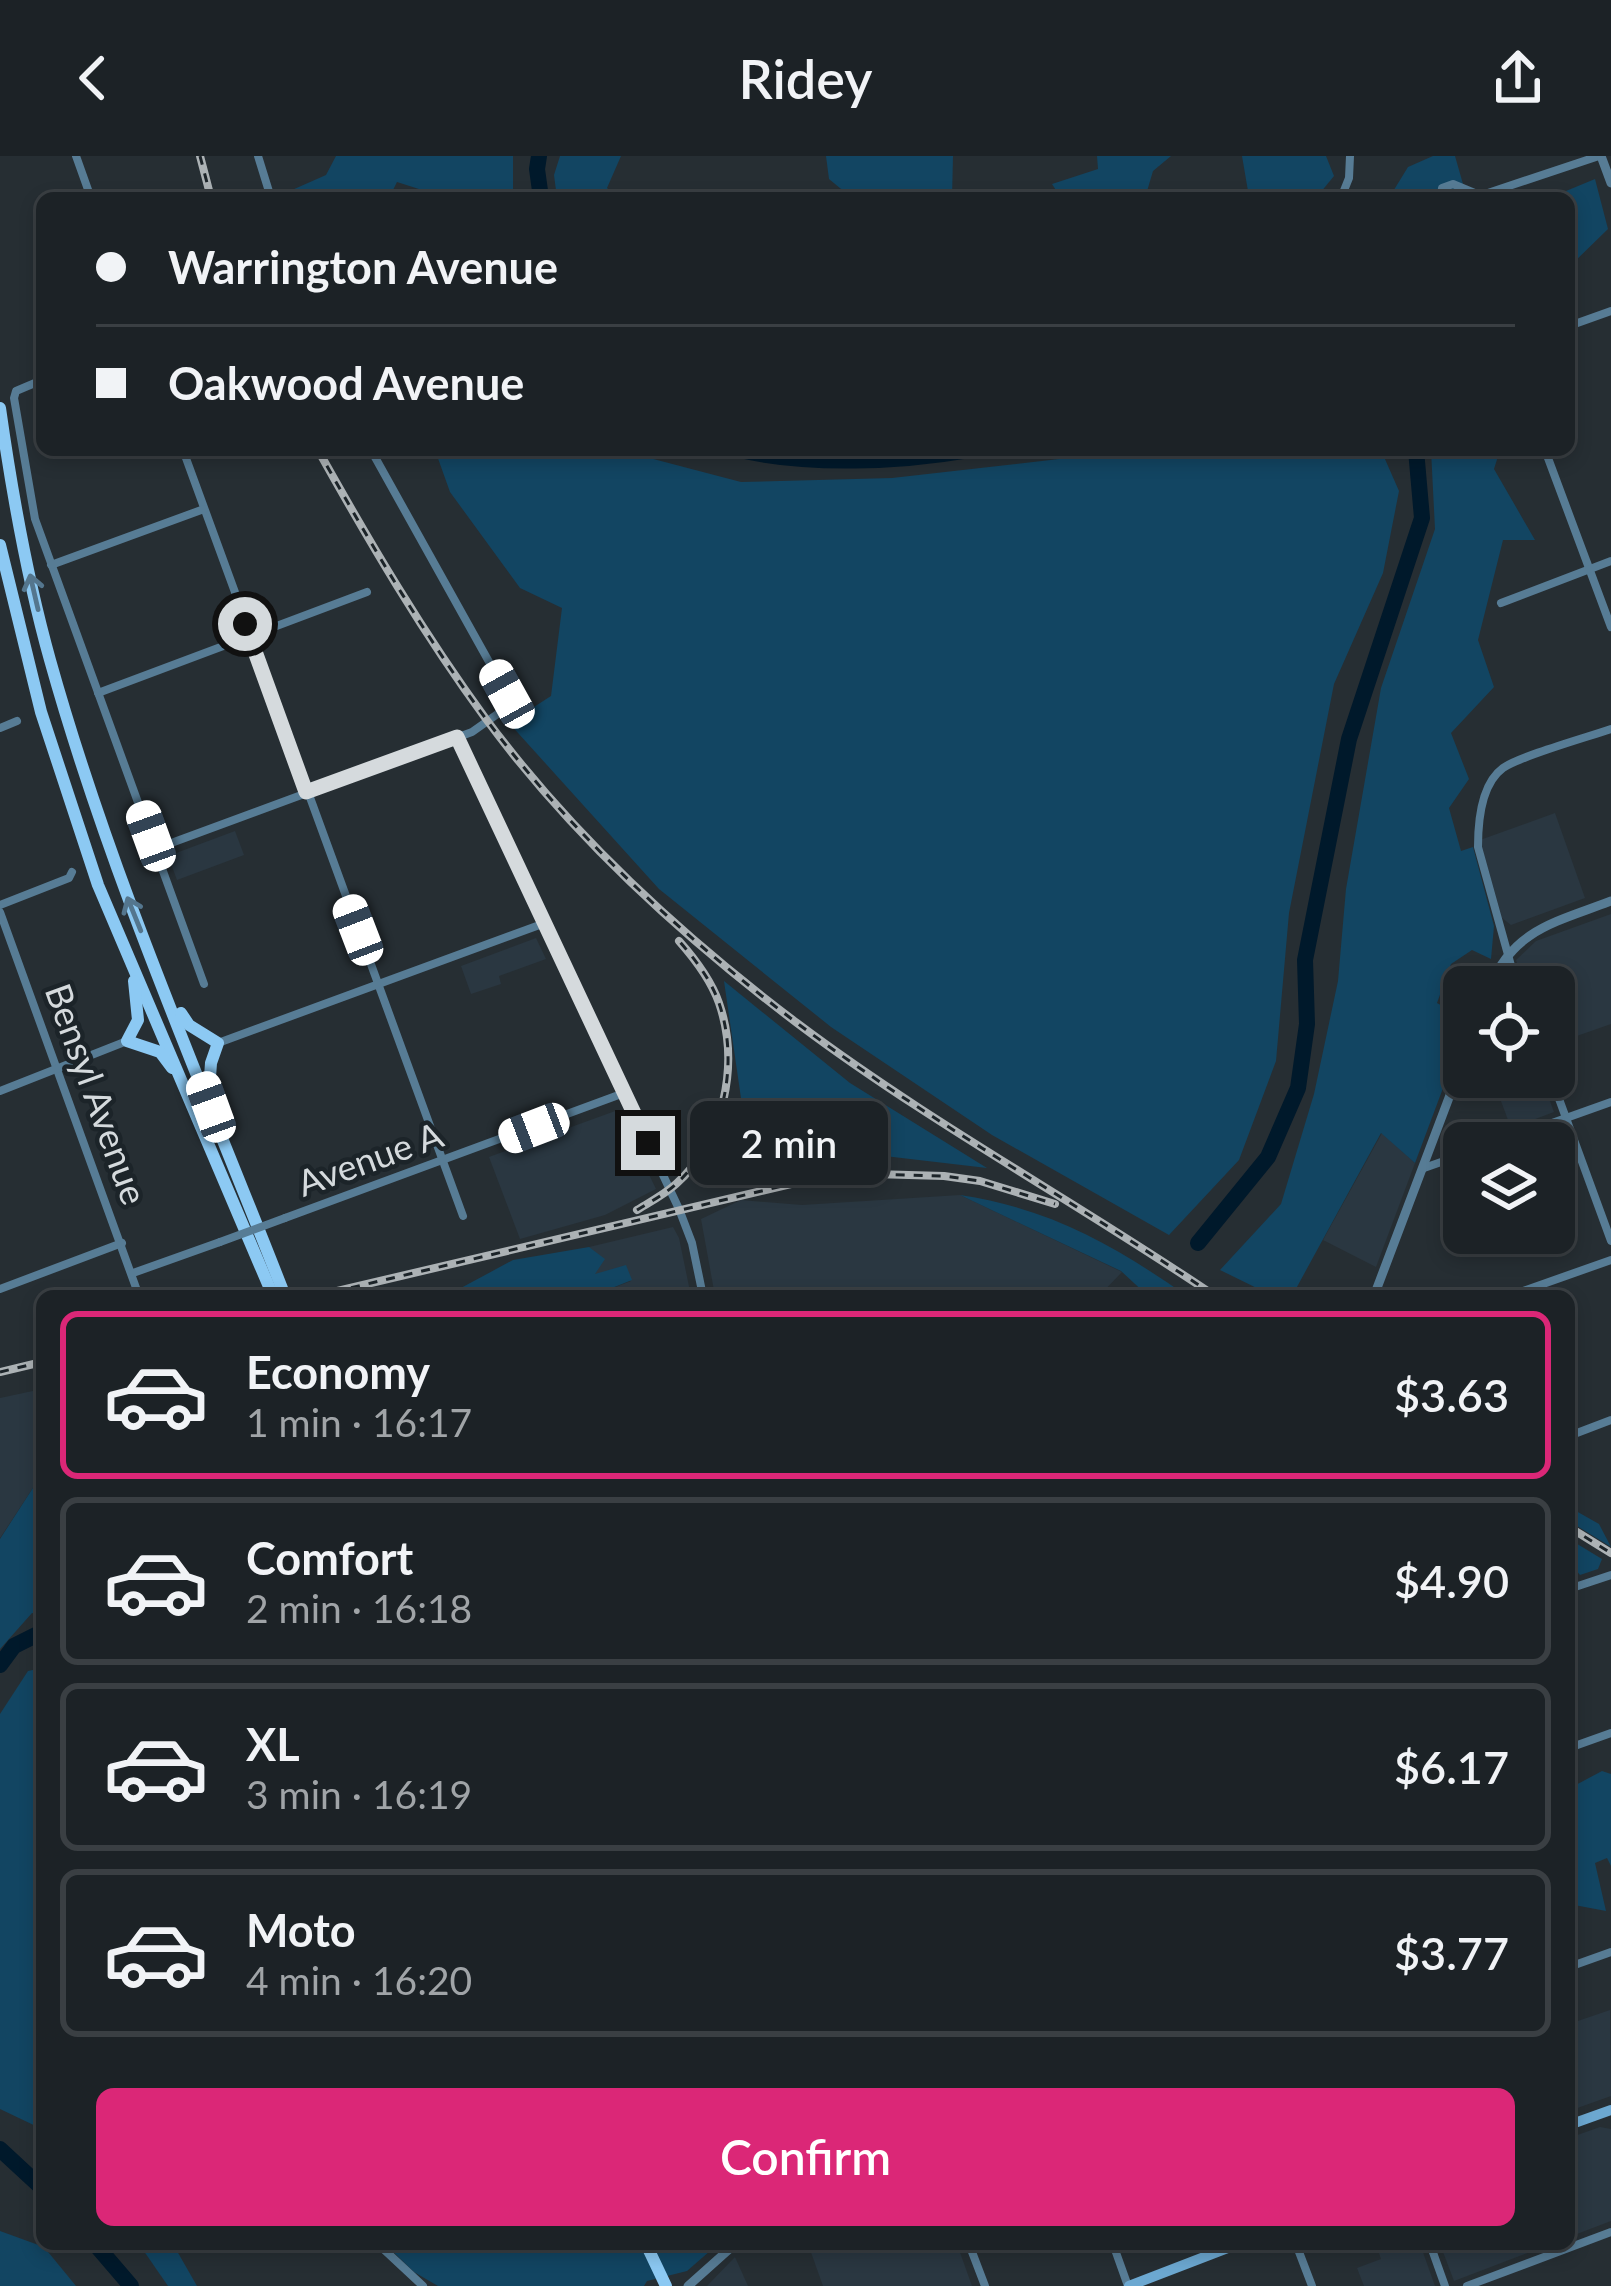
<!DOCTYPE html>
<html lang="en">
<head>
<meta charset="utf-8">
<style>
	body { margin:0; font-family:Lato,sans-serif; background:#292f32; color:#f1f3f6; height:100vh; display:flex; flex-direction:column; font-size:45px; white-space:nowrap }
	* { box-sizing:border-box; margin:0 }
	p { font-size:39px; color:#a0a4a7 }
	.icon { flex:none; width:66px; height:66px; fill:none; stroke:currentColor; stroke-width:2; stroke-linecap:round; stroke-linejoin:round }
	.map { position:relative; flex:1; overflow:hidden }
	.drawer { position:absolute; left:36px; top:1134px; width:1539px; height:960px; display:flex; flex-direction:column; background:#1c2226; border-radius:18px; box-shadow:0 6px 18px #0003,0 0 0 3px #3a3f43 }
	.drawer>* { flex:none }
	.banner { position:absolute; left:36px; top:36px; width:1539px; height:264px; border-radius:18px; box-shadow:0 6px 18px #0003,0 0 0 3px #3a3f43; display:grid; align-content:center; height:264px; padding:0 60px; background:#1c2226 }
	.controls { position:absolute; left:1443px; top:810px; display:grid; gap:24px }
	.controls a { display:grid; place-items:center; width:132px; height:132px; border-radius:18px; background:#1c2226; box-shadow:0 6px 18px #0003,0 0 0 3px #3a3f43; font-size:60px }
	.end { position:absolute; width:54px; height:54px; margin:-27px; border:15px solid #d5dadd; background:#111; box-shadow:0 0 0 6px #111 }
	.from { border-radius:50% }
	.bubble { position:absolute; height:84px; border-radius:18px; background:#1c2226; box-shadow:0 6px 18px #0003,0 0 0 3px #3a3f43; font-size:39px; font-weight:600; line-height:84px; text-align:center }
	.car { position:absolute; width:36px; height:72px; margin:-36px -18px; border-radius:15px; box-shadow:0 0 9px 3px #0007; background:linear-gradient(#fff 24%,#345 0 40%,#fff 0 76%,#345 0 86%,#fff 0) }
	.banner b { display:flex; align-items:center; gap:42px; height:114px; font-size:45px }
	.banner b+b { border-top:3px solid #3a3f43 }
	.banner i { width:30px; height:30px; background:#f1f3f6 }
	ul { padding:21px 0 0; list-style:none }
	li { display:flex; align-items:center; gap:36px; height:168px; margin:0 24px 18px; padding:0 36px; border:6px solid #3a3f43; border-radius:18px }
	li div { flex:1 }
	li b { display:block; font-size:45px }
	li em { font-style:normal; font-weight:600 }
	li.active { border-color:#db2777 }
	li>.icon { width:108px; height:108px; stroke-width:1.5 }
	.button { display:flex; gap:24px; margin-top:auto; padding:24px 60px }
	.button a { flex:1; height:138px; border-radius:18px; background:#db2777; color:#fff; font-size:48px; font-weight:600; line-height:138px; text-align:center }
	header { display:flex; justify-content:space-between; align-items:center; height:156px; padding:0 60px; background:#1c2226; font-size:54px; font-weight:600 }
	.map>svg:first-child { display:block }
</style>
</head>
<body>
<header><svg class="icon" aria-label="back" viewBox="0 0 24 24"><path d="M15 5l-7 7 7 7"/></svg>Ridey<svg class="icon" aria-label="share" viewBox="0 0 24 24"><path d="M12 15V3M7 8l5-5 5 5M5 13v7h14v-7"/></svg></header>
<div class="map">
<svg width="1611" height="2130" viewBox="0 0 1611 2130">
	<rect width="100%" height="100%" fill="#262e33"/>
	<g fill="#2a3741">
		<path d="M 1555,657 L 1585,742 L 1511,769 L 1502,762 L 1480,684 Z"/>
		<path d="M 235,675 L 244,699 L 177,724 L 168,700 Z"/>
		<path d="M 1611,758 L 1611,868 L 1554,888 L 1554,831 L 1525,831 L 1516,804 L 1536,785 Z"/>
		<path d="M 536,782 L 546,803 L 499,820 L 501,828 L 471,838 L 461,810 Z"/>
		<path d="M 1492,921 L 1541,921 L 1554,956 L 1511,972 Z"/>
		<path d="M 618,954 L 656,1033 L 605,1059 L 520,1083 L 489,1001 Z"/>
		<path d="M 1382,977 L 1415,1007 L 1376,1111 L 1323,1084 Z"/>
		<path d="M 1464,1009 L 1464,1076 L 1442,1017 Z"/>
		<path d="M 960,1039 L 1122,1116 L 1099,1140 L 715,1140 L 701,1063 L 741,1044 L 802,1049 Z"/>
		<path d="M 673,1071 L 679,1082 L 691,1140 L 592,1140 L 631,1125 L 593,1119 L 589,1091 Z"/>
		<path d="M 42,1233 L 42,1318 L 0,1382 L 0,1242 Z"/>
		<path d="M 1610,1854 L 1611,1940 L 1569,1955 L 1569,1868 Z"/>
		<path d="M 1600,1971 L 1611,1973 L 1611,2065 L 1569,2081 L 1569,1982 Z"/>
		<path d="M 808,2088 L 957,2088 L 972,2130 L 823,2130 Z"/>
		<path d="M 1376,2088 L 1420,2088 L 1435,2130 L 1364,2130 L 1357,2112 L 1381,2103 Z"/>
		<path d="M 1440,2088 L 1551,2088 L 1454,2125 Z"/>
		<path d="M 735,2101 L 748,2130 L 707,2130 Z"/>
	</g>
	<g fill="#124562">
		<path d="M 336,0 L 513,0 L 513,42 L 424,42 L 422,34 L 397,26 L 389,42 L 294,42 L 292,34 L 326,19 Z"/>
		<path d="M 560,0 L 621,0 L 607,32 L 617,42 L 557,42 L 554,19 Z"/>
		<path d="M 826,0 L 953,0 L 952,42 L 852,42 L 829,23 Z"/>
		<path d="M 1097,0 L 1171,0 L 1153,15 L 1145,42 L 1061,42 L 1052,28 L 1098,13 Z"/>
		<path d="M 1242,0 L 1326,0 L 1334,20 L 1316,42 L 1255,42 L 1248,35 Z"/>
		<path d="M 1433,0 L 1455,0 L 1467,42 L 1389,42 L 1408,11 Z"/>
		<path d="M 1595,23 L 1608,73 L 1569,111 L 1569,42 L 1549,42 Z"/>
		<path d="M 435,294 L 619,294 L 741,326 L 892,322 L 1059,303 L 1092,294 L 1381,294 L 1399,335 L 1383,417 L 1334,528 L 1289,757 L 1276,905 L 1239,1004 L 1169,1079 L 992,979 L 831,871 L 659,733 L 509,567 L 551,540 L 562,452 L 520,432 L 450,336 Z"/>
		<path d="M 1431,294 L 1500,294 L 1494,313 L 1535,384 L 1503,384 L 1478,484 L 1494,531 L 1451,577 L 1469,623 L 1449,652 L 1461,695 L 1473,691 L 1494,770 L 1491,803 L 1472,794 L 1451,808 L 1437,847 L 1464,862 L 1464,876 L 1415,1007 L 1381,977 L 1292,1140 L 1273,1140 L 1220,1114 L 1281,1048 L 1314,938 L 1338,825 L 1346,733 L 1381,532 L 1435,373 Z"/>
		<path d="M 724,825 L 850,927 L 987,1012 L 859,997 L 697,1028 L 742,949 Z"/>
		<path d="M 960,1039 C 1051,1053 1112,1088 1187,1140 L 1148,1140 L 1121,1115 Z"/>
		<path d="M 589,1091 L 605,1103 L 595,1118 L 626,1109 L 632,1124 L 592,1140 L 446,1140 L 513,1104 Z"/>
		<path d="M 42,1318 L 42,1459 L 32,1457 L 0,1493 L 0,1383 Z"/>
		<path d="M 1569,1351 L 1599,1368 L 1611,1391 L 1569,1365 Z"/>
		<path d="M 1569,1383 L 1602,1403 L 1598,1413 L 1580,1419 L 1569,1406 Z"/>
		<path d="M 42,1512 L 42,1973 L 0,1953 L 0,1558 L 28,1515 Z"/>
		<path d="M 1602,1615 L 1611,1618 L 1611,1710 L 1607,1702 L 1595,1707 L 1606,1755 L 1569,1748 L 1572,1631 Z"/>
		<path d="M 0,2075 L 44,2091 L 76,2130 L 0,2130 Z"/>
		<path d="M 139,2088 L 173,2088 L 197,2130 L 168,2130 Z"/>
		<path d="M 385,2088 L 718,2088 L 687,2115 L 647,2125 L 644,2130 L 438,2130 L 414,2116 Z"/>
	</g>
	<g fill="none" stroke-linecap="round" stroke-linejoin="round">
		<g stroke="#00192b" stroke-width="16">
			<path d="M 539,0 L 537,13 L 541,42"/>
			<path d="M 740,294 C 810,310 899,306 969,294"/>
			<path d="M 1198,1087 L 1268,1001 L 1298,932 L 1307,868 L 1305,804 L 1349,583 L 1422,362 L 1416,294"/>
			<path d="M 0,1509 L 14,1490 L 42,1476"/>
			<path d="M 0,1993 L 42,2032"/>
			<path d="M 95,2088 L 131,2130"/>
		</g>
		<g stroke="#577c95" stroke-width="8">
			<path d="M 76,0 L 91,42"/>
			<path d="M 258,0 L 271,42"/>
			<path d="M 1341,42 L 1349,22 L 1350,0"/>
			<path d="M 1441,42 L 1442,32 L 1453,28 L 1477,38"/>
			<path d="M 1473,42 L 1599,0"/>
			<path d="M 1569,170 L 1611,155"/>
			<path d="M 42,224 L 16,235 L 14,242 L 35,363 L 204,828"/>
			<path d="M 183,294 L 463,1060"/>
			<path d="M 1545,294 L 1611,471"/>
			<path d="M 51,409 L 204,353"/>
			<path d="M 1501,447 L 1611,405"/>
			<path d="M 98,537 L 367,436"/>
			<path d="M 0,572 L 17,565"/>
			<path d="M 457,581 L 679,1053 L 692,1087 L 703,1140"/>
			<path d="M 155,693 L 472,576 L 506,552 L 507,538 L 371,294"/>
			<path d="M 0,749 L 69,722 L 72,716"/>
			<path d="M 0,756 L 139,1140"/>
			<path d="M 1517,831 L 1478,691 C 1478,666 1481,628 1503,612 C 1520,600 1588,581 1611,573"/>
			<path d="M 218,887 L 545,767"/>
			<path d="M 1551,921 L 1611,1085"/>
			<path d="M 0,935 L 127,885"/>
			<path d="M 1496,987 L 1611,946"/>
			<path d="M 1424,1012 L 1464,998"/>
			<path d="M 285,1062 L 624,937"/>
			<path d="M 133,1117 L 220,1086"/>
			<path d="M 0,1133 L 122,1087"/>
			<path d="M 1509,1140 L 1611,1104"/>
			<path d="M 1569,1280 L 1611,1264"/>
			<path d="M 1569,1433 L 1611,1419"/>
			<path d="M 1569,1592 L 1611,1577"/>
			<path d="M 1569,1811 L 1611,1796"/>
			<path d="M 378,2088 L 423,2130"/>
			<path d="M 969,2088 L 985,2130"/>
			<path d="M 1113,2088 L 1128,2130"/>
			<path d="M 1296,2088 L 1312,2130"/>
			<path d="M 1430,2088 L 1445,2130"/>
			<path d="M 1467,2130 L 1611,2076"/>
		</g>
		<g stroke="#577c95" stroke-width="9">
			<path d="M 1601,0 L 1611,27"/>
			<path d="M 1490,831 C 1513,773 1557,766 1611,745"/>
			<path d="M 1374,1140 L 1464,902"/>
			<path d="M 688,2130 L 735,2088"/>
		</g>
		<g stroke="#6ca8d1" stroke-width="10">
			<path d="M 1569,1969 L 1611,1954"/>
			<path d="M 1129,2130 L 1238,2088"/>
		</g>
		<g stroke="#8cc9f3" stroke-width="12">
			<path d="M 0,252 C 12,337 27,422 50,504 C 111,722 203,930 285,1140"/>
			<path d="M 0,389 L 41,556 L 98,729 L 273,1140"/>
			<path d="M 134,825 L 138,864 L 127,885 L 160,896 L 172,912"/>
			<path d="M 181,857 L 189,869 L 218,887 L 211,907 L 209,935"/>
			<path d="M 646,2088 L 666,2130"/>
		</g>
		<g stroke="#acb2b5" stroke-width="8">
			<g id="rail">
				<path d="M 200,0 L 211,42"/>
				<path d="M 318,294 C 370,387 423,477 486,563 C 571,678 683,781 797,867 C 930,967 1078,1047 1215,1140"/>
				<path d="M 637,1054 C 650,1046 665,1038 676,1028 C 724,985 740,908 719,847 C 711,824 695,803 679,785"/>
				<path d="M 316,1140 L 838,1017 L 944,1020 L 980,1025 L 1055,1048"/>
				<path d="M 0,1216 L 42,1206"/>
				<path d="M 1569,1371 L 1611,1397"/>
			</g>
		</g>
		<use href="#rail" stroke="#1c2429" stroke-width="3" stroke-dasharray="9" stroke-linecap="butt"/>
		<path stroke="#577c95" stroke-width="8" d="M 220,1086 L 285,1062"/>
	</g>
	<defs><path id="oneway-shaft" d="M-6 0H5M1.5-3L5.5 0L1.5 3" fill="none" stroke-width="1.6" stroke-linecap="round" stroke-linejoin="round" transform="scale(3)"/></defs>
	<g stroke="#54768e">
		<use href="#oneway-shaft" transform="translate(34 436) rotate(-103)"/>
		<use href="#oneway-shaft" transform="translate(134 758) rotate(-112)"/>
	</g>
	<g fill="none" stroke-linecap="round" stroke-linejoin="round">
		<path stroke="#d5dadd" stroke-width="15" d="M 245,468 L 306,636 L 457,581 L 648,987"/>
	</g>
	<g text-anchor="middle" stroke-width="9" stroke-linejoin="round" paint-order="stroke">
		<g font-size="36" fill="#d5dadd" stroke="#1c2429">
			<text transform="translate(96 938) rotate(70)" y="13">Bensyl Avenue</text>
			<text transform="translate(370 1003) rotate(-20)" y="13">Avenue A</text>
		</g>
	</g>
</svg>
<div class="controls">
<a><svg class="icon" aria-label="locate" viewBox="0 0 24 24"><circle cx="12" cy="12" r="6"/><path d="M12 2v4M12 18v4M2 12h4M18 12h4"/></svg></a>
<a><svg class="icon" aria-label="layers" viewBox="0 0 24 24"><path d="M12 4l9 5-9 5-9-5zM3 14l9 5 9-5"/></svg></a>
</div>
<i class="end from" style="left:245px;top:468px"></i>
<i class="end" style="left:648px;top:987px"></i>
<div class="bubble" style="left:690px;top:945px;width:198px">2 min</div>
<i class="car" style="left:507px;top:538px;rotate:331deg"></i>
<i class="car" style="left:151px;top:680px;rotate:340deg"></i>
<i class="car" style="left:358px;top:774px;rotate:339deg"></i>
<i class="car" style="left:211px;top:951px;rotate:340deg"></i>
<i class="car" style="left:534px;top:972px;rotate:249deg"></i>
<div class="banner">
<b><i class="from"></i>Warrington Avenue</b>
<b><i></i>Oakwood Avenue</b>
</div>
<section class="drawer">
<ul>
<li class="active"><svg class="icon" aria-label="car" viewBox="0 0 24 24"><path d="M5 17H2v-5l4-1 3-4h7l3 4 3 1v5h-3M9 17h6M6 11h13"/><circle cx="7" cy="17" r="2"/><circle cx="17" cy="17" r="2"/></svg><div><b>Economy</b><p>1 min · 16:17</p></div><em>$3.63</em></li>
<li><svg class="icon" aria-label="car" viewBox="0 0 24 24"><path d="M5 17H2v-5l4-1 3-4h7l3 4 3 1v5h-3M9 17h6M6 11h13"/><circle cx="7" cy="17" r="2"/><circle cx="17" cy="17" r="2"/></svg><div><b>Comfort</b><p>2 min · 16:18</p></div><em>$4.90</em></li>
<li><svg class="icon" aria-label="car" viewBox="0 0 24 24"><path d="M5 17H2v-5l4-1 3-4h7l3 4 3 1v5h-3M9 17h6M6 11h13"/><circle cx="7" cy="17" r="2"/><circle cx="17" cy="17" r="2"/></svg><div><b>XL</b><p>3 min · 16:19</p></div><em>$6.17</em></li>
<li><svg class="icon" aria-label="car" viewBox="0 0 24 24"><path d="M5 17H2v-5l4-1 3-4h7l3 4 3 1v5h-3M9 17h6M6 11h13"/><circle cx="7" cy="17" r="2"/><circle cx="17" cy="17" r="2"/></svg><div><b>Moto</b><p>4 min · 16:20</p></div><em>$3.77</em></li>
</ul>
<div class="button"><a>Confirm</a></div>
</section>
</div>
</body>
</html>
